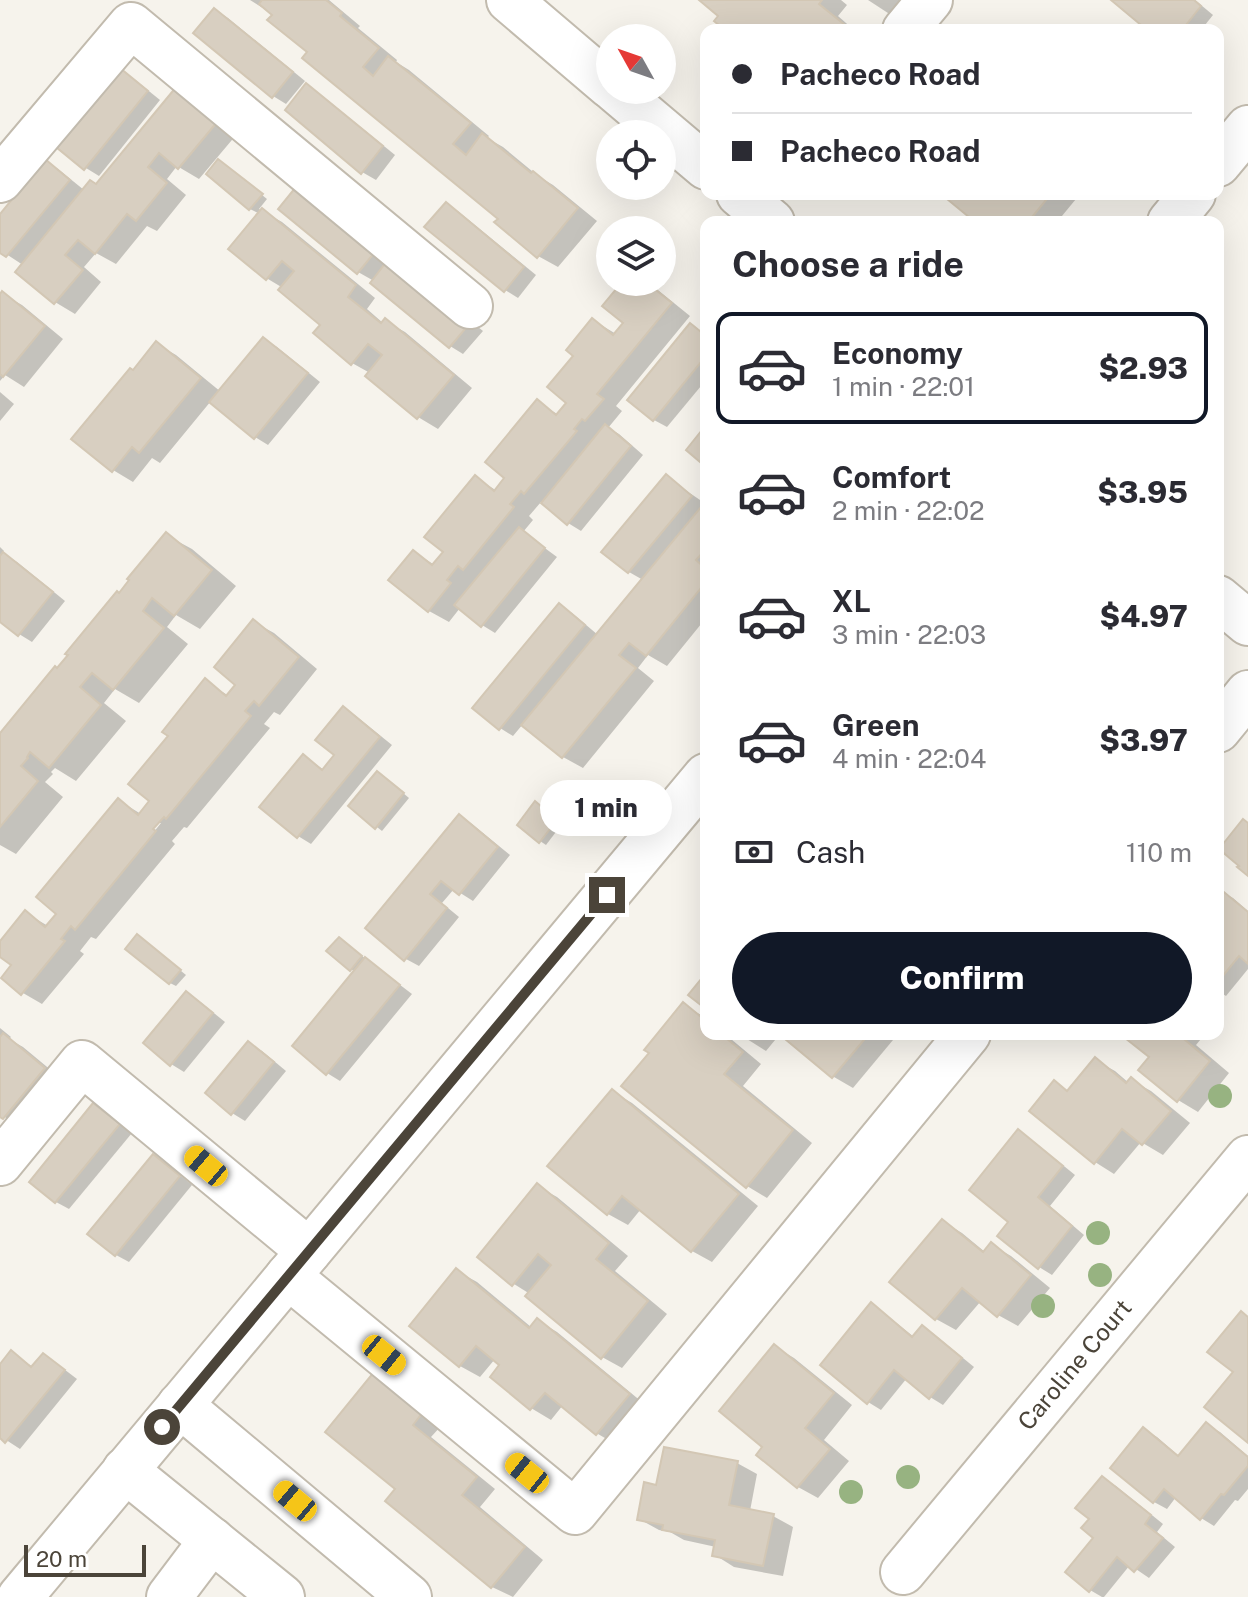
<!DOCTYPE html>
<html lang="en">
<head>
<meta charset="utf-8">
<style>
	body { margin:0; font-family:"Public Sans",sans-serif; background:#f2f2f3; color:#2b2b33; height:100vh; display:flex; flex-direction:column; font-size:30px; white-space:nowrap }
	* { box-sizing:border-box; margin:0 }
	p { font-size:26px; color:#7c7c81 }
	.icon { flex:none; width:44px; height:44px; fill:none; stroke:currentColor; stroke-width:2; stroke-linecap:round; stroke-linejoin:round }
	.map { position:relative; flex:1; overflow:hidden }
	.details { position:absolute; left:700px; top:216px; width:524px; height:824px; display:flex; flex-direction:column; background:#fff; border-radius:16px; box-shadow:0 8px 32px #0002 }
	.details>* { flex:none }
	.hud { position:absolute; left:700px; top:24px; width:524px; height:176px; border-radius:16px; box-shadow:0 8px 32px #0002; display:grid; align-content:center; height:176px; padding:0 32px; background:#fff }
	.needle { width:52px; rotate:310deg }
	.fabs { position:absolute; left:596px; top:24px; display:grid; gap:16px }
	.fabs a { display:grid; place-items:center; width:80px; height:80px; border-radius:50%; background:#fff; box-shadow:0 8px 32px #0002; font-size:40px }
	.scale { position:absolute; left:24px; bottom:20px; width:122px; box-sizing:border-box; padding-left:8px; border:4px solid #4b4439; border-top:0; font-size:22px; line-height:28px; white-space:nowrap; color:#4b4439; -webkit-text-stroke:6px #fff; paint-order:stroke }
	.end { position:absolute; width:36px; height:36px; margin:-18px; border:10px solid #4b4439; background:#fff; box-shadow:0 0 0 4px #fff }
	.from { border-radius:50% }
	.bubble { position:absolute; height:56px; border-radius:28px; background:#fff; box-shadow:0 8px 32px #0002; font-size:26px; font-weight:800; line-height:56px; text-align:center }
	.car { position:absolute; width:24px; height:48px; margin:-24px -12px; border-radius:10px; box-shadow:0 0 6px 2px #0007; background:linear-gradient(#f5c518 24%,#345 0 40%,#f5c518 0 76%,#345 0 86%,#f5c518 0) }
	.hud b { display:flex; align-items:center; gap:28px; height:76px; font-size:30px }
	.hud b+b { border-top:2px solid #e1e1e2 }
	.hud i { width:20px; height:20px; background:#2b2b33 }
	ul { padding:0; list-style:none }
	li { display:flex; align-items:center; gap:24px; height:112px; margin:0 16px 12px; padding:0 16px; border:4px solid transparent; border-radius:16px }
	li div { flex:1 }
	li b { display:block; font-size:30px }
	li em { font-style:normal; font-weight:800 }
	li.active { border-color:#111827 }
	li>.icon { width:72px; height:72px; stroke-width:1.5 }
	h2 { padding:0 32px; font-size:36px; line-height:96px }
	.pay { display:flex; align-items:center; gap:20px; height:88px; padding:0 32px; font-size:30px }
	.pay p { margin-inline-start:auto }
	.cta { display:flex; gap:16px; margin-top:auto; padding:16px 32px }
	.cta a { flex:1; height:92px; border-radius:48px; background:#111827; color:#fff; font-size:32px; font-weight:800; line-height:92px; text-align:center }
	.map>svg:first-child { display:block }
</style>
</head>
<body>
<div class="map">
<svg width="1248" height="1597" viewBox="0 0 1248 1597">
	<rect width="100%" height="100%" fill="#f6f3ec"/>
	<g fill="#0003" fill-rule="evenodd">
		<path d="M 250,0 L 329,0 L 360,26 L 358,28 L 397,60 L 396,62 L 409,70 L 489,136 L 487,138 L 503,147 L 538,176 L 553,185 L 597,221 L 558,267 L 538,256 L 500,218 L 309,52 L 274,15 Z"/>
		<path d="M 703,0 L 841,0 L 847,5 L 838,16 L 854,30 L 729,30 L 717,20 L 721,15 Z"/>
		<path d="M 868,0 L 903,0 L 891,15 Z"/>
		<path d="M 1114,0 L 1195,0 L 1213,15 L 1201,30 L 1150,30 Z"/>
		<path d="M 215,10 L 228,18 L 305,81 L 286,104 L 273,96 Z"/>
		<path d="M 120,71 L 134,79 L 160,100 L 99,176 L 86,168 Z"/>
		<path d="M 307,86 L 320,94 L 395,155 L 376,180 L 362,172 Z"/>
		<path d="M 177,89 L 237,134 L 199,179 L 177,166 L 167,179 L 186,195 L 157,231 L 147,226 L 116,264 L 96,253 L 84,267 L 101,282 L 75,314 L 55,302 L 23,265 L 0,250 L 0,217 L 45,161 L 58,169 L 84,190 L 97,186 Z"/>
		<path d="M 225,165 L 267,199 L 259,209 L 282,222 L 375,298 L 367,309 L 383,323 L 385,321 L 405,332 L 472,388 L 438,429 L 418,417 L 370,373 L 352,363 L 323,324 L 283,288 L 268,279 L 231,249 L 260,214 L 250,209 L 209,174 Z"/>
		<path d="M 944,194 L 1070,194 L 1076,199 L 1057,222 L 978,222 Z"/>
		<path d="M 446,204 L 459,212 L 536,275 L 518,298 L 505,290 Z"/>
		<path d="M 281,209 L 404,267 L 483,331 L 463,354 L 450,346 L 374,281 L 358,272 Z"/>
		<path d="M 625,282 L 648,282 L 690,316 L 616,406 L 622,411 L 608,428 L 619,434 L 643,455 L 581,531 L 568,523 L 541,502 L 529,516 L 533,520 L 523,532 L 557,557 L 495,633 L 482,625 L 460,608 L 449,622 L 429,611 L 391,579 L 414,552 L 433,564 L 446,552 L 475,477 L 497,491 L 507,478 L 537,402 L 559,415 L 569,403 L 576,355 L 593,320 L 616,334 L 626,323 Z"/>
		<path d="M 2,294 L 22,305 L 63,339 L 24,387 L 5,375 L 0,381 L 0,297 Z"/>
		<path d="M 691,326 L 706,335 L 706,380 L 667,427 L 654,420 Z"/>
		<path d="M 264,339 L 277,347 L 320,382 L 268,445 L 255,437 L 211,401 L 160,463 L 152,458 L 133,482 L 113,470 L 134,372 L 157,344 L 176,355 L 221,392 Z"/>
		<path d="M 0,392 L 14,404 L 0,421 Z"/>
		<path d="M 666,477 L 706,504 L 706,618 L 667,666 L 648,655 L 638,668 L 654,681 L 583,768 L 563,757 L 523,724 L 513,736 L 500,728 L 559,606 L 572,613 L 598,635 L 643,580 L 629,572 Z"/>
		<path d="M 166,535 L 192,549 L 236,586 L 200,629 L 176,615 L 167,627 L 188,644 L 139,703 L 115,689 L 104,703 L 126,721 L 76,781 L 55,768 L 51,772 L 53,774 L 45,782 L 63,797 L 16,854 L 0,845 L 0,736 L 120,595 Z"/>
		<path d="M 0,547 L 4,551 L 2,553 L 17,562 L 65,601 L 32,642 L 19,634 L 0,619 Z"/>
		<path d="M 254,622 L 274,633 L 317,669 L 280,715 L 274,712 L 264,724 L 270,728 L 187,828 L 184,827 L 172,841 L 175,844 L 96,939 L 91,937 L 80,951 L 84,954 L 42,1004 L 23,993 L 13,965 L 0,954 L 0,944 L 26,913 L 48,926 L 59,913 L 118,800 L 141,814 L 152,801 L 171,736 L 205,681 L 229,696 L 238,685 ZM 156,823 L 161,823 L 149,838 Z"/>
		<path d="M 343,708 L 356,716 L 392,745 L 311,844 L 298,836 L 304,756 L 324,770 L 337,755 Z"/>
		<path d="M 384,777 L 409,798 L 382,831 L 350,806 Z"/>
		<path d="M 542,808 L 562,824 L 546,845 L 540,841 Z"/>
		<path d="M 459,816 L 472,824 L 510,855 L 473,901 L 454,889 L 442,903 L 459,917 L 419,966 L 406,959 Z"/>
		<path d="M 1219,891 L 1233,898 L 1248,911 L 1248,969 L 1226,996 L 1218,991 Z"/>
		<path d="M 143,940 L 186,975 L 176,986 L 170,983 Z"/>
		<path d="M 345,943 L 412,994 L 340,1081 L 327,1073 L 355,972 L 351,969 Z"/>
		<path d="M 186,993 L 199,1001 L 225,1022 L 184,1072 L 171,1064 Z"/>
		<path d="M 684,1005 L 706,1018 L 706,1034 L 725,1034 L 761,1064 L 743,1086 L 812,1143 L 767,1198 L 747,1186 L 651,1053 Z"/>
		<path d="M 1218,1005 L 1224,1010 L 1218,1018 Z"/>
		<path d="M 0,1028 L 11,1037 L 9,1039 L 23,1047 L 64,1081 L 24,1129 L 0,1114 Z"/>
		<path d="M 739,1034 L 780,1034 L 766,1051 Z"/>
		<path d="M 782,1034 L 898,1034 L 853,1088 L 834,1077 Z"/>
		<path d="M 1123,1034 L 1205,1034 L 1196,1045 L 1229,1073 L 1198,1112 L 1178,1100 L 1151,1057 Z"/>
		<path d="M 248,1043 L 262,1051 L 286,1071 L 245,1121 L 232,1113 Z"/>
		<path d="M 1095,1060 L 1115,1071 L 1129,1083 L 1131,1080 L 1151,1091 L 1190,1123 L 1163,1155 L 1141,1142 L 1114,1174 L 1095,1162 L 1055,1083 L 1070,1092 Z"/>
		<path d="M 612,1091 L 632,1103 L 758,1206 L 712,1262 L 692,1251 L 641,1209 L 628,1225 L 608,1214 L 550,1166 Z"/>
		<path d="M 94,1105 L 107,1113 L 132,1133 L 69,1209 L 56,1202 L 32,1181 Z"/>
		<path d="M 1019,1132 L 1032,1140 L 1075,1175 L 1050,1206 L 1084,1235 L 1052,1275 L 1039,1267 L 1011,1222 Z"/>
		<path d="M 154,1156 L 167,1164 L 192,1185 L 129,1262 L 116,1255 Z"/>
		<path d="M 537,1186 L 557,1197 L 628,1256 L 615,1271 L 667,1314 L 622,1368 L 602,1357 L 530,1294 L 514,1284 L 480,1256 Z"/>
		<path d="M 942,1221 L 962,1233 L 985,1252 L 992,1245 L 1011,1256 L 1050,1288 L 1018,1326 L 998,1315 L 981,1301 L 956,1330 L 936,1319 L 892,1282 Z"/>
		<path d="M 457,1271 L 477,1282 L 531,1327 L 537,1320 L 557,1332 L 648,1407 L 617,1445 L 598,1434 L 563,1405 L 551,1420 L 531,1408 L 502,1365 L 495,1359 L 480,1377 L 460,1366 L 412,1326 Z"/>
		<path d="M 871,1305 L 884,1313 L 914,1337 L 922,1327 L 935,1335 L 974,1367 L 943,1405 L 930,1397 L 907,1378 L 881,1410 L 868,1402 Z"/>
		<path d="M 774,1346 L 794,1358 L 852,1405 L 824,1440 L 849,1461 L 818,1498 L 798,1487 L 765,1447 Z"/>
		<path d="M 12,1353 L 33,1367 L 43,1355 L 56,1363 L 77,1379 L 20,1449 L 0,1436 L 0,1367 Z"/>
		<path d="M 375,1374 L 442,1425 L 431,1437 L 495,1489 L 480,1507 L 543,1560 L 513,1597 L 492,1587 L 388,1500 L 398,1489 Z"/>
		<path d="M 1206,1425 L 1220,1432 L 1248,1456 L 1248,1489 L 1238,1501 L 1235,1500 L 1214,1526 L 1201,1518 L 1176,1497 L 1167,1509 L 1154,1502 L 1144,1430 L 1157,1437 L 1180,1457 Z"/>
		<path d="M 737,1463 L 757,1474 L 750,1511 L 773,1516 L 793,1527 L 783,1576 L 734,1567 L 715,1555 L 716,1547 L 684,1540 L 670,1532 L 659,1530 L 639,1519 L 658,1487 Z"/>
		<path d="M 1103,1478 L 1116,1486 L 1163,1524 L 1157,1532 L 1175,1547 L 1149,1578 L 1130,1565 L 1104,1597 L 1102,1597 L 1090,1590 L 1096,1537 L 1092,1518 Z"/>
	</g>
	<g fill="#d8cfc1" stroke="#d3c7b4" stroke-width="2">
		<path d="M 262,0 L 326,0 L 342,13 L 340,16 L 379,48 L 363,67 L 373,76 L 388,56 L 471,123 L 453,144 L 466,155 L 482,133 L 531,173 L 533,171 L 578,208 L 537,258 L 494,222 L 498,219 L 302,58 L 307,52 L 267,20 L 272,15 L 259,4 Z"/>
		<path d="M 699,0 L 822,0 L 819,4 L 850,29 L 725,30 L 714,21 L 718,16 Z"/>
		<path d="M 1111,0 L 1194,0 L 1201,6 L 1182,30 L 1147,30 Z"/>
		<path d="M 214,8 L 293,72 L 272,98 L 193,33 Z"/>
		<path d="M 120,68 L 148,91 L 84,170 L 56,147 Z"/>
		<path d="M 306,83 L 383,146 L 361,174 L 285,110 Z"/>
		<path d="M 177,86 L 218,121 L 178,169 L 159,153 L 148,167 L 167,183 L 136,221 L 127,214 L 95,254 L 78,240 L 65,255 L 83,270 L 54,304 L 15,272 L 90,180 L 96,184 Z"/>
		<path d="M 45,159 L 70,180 L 6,257 L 0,253 L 0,214 Z"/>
		<path d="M 218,159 L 263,194 L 249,210 L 206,174 Z"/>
		<path d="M 300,182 L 379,247 L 357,274 L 278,209 Z"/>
		<path d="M 941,194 L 1051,194 L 1028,222 L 975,222 Z"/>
		<path d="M 446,202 L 524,267 L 504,292 L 424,227 Z"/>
		<path d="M 262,208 L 356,285 L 348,297 L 381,323 L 385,318 L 454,375 L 417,419 L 365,376 L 382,355 L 368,344 L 351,365 L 313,333 L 320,325 L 278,290 L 294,271 L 282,261 L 266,280 L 228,249 Z"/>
		<path d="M 391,256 L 471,322 L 449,348 L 370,283 Z"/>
		<path d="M 622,282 L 646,282 L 672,303 L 597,394 L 604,399 L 585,421 L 582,419 L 574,429 L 577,431 L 524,494 L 521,491 L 510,504 L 514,507 L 463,570 L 458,566 L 447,580 L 451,583 L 428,612 L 388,580 L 413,550 L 432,565 L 443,552 L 424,537 L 475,475 L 494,491 L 504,478 L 485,462 L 537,399 L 556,415 L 566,403 L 547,387 L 573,356 L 566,350 L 592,318 L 613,335 L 623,323 L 602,306 Z"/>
		<path d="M 2,291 L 45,326 L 3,377 L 0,374 L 0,294 Z"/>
		<path d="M 690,323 L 706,336 L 706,356 L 653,421 L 627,400 Z"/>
		<path d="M 263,337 L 308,373 L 254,439 L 209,402 Z"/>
		<path d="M 156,341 L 201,378 L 139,453 L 132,447 L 112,472 L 71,439 L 130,368 L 133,370 Z"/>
		<path d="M 605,424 L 631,446 L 567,525 L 541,503 Z"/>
		<path d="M 706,425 L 706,467 L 686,450 Z"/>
		<path d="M 666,474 L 692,496 L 628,573 L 601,552 Z"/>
		<path d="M 706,501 L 706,549 L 696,560 L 706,569 L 706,582 L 646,656 L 629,643 L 619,655 L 636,668 L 562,758 L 521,725 Z"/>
		<path d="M 519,527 L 545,548 L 481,627 L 454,605 Z"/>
		<path d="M 166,532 L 212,570 L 174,616 L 152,598 L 143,611 L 164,628 L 113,690 L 92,673 L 80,687 L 101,705 L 49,768 L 30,752 L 27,757 L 28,758 L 21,766 L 38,781 L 0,827 L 0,733 L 55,666 L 57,668 L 68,655 L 65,654 L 117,591 L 119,593 L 129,580 L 127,579 Z"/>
		<path d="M 3,552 L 53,592 L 18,636 L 0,622 L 0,556 Z"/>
		<path d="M 559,603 L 585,625 L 499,730 L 472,708 Z"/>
		<path d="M 253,619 L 299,657 L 259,706 L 254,701 L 245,711 L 251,716 L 166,819 L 164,817 L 153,829 L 156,831 L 75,930 L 71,926 L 61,939 L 65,941 L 21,995 L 1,978 L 11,965 L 0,957 L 0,941 L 25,910 L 45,927 L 56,914 L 36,897 L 118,798 L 138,815 L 149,801 L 128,784 L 168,736 L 162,732 L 205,678 L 226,696 L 235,685 L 214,667 Z"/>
		<path d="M 343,706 L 380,737 L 297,838 L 259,807 L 303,754 L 322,770 L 334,755 L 315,740 Z"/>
		<path d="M 377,771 L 404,793 L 375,829 L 348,806 Z"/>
		<path d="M 535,801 L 557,820 L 539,843 L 517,825 Z"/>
		<path d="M 459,814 L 498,847 L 459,895 L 441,881 L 430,894 L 447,908 L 404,961 L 365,928 Z"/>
		<path d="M 1243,819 L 1248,823 L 1248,876 L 1237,867 L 1239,866 L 1219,849 Z"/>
		<path d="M 1219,888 L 1248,912 L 1248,964 L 1239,956 L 1218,982 Z"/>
		<path d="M 137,934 L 181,970 L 169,984 L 125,949 Z"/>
		<path d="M 339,937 L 362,956 L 350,971 L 326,951 Z"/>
		<path d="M 365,957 L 400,985 L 326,1075 L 292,1046 Z"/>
		<path d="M 706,973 L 706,1009 L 688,995 Z"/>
		<path d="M 186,991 L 213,1013 L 170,1066 L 143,1043 Z"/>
		<path d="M 683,1002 L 706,1021 L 706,1034 L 721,1034 L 743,1052 L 724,1074 L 793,1130 L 746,1188 L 621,1086 L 649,1053 L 644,1050 Z"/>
		<path d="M 3,1033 L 45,1068 L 3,1119 L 0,1117 L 0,1037 Z"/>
		<path d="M 779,1034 L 869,1034 L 832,1078 Z"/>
		<path d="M 1120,1034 L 1178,1034 L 1210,1061 L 1177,1102 L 1138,1070 L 1149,1057 Z"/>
		<path d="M 248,1041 L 274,1062 L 231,1115 L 205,1093 Z"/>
		<path d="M 1095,1057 L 1126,1083 L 1131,1077 L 1171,1111 L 1142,1145 L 1122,1129 L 1094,1164 L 1029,1111 L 1054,1080 L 1067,1091 Z"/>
		<path d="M 612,1089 L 739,1194 L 691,1252 L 622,1196 L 607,1215 L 547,1166 Z"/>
		<path d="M 93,1103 L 120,1124 L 55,1203 L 29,1182 Z"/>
		<path d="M 1018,1129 L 1063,1166 L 1038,1197 L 1072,1226 L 1038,1269 L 997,1236 L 1008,1222 L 969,1190 Z"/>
		<path d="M 153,1154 L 180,1176 L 115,1256 L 87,1234 Z"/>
		<path d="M 537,1183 L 609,1243 L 596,1259 L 648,1301 L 601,1359 L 525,1296 L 551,1265 L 538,1254 L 512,1286 L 477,1257 Z"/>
		<path d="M 942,1219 L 983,1252 L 991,1242 L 1031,1275 L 997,1317 L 962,1288 L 935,1320 L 889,1282 Z"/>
		<path d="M 456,1268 L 529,1328 L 537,1318 L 630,1394 L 596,1435 L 545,1393 L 530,1410 L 490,1377 L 499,1365 L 476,1346 L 459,1367 L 409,1326 Z"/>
		<path d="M 871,1302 L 912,1337 L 922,1325 L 962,1358 L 929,1399 L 894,1370 L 867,1404 L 820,1365 Z"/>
		<path d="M 1241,1311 L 1248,1317 L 1248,1443 L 1204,1407 L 1233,1372 L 1207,1352 Z"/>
		<path d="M 774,1344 L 834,1393 L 805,1428 L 830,1449 L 797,1488 L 756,1455 L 762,1447 L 719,1411 Z"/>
		<path d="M 11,1350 L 31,1367 L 43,1353 L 65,1370 L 5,1443 L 0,1438 L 0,1364 Z"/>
		<path d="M 374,1372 L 423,1412 L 413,1425 L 477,1477 L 462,1495 L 525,1547 L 491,1588 L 385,1501 L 395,1489 L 325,1432 Z"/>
		<path d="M 1206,1422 L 1248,1457 L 1248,1466 L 1224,1495 L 1221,1494 L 1200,1520 L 1164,1489 L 1153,1503 L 1110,1468 L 1143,1427 L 1178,1456 Z"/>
		<path d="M 664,1447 L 738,1461 L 729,1505 L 774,1514 L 763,1566 L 712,1556 L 715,1540 L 662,1530 L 663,1525 L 637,1520 L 644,1482 L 656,1485 Z"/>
		<path d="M 1102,1476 L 1151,1515 L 1145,1524 L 1163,1538 L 1134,1572 L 1117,1557 L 1089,1592 L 1065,1572 L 1093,1538 L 1081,1528 L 1089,1519 L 1075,1508 Z"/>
	</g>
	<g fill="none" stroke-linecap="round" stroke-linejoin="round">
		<g stroke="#c2bbae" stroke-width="48">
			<g id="minor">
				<path d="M 509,0 L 610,86"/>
				<path d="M 905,30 L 930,0"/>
				<path d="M 615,90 L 706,167"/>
				<path d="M 1218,164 L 1248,128"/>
				<path d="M 0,180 L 131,25 L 470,306"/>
				<path d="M 739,194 L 772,222"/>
				<path d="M 1170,222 L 1193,194"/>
				<path d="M 1218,598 L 1248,623"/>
				<path d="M 1218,730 L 1248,693"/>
				<path d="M 0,1163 L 82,1063 L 309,1251"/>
				<path d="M 288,1276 L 575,1512 L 968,1034"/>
				<path d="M 180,1405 L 409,1597"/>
				<path d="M 125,1470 L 282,1597"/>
				<path d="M 903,1572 L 1248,1158"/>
				<path d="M 20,1597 L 706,776"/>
				<path d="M 169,1597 L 212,1540"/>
			</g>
		</g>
		<use href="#minor" stroke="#fff" stroke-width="44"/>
	</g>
	<g fill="#97b381">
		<circle cx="1220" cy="1096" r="12"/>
		<circle cx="1098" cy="1233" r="12"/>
		<circle cx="1100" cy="1275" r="12"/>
		<circle cx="1043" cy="1306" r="12"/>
		<circle cx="908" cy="1477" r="12"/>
		<circle cx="851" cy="1492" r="12"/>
	</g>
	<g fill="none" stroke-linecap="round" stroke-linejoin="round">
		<path stroke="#4b4439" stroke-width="10" d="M 162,1427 L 607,895"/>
	</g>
	<g text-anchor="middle" stroke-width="6" stroke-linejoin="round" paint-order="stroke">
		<g font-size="24" fill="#4b4439" stroke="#fff">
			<text transform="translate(1075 1365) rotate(-50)" y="8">Caroline Court</text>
		</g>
	</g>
</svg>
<div class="fabs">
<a><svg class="needle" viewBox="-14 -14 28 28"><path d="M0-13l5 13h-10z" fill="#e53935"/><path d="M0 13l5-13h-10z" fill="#7c7c81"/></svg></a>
<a><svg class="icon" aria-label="locate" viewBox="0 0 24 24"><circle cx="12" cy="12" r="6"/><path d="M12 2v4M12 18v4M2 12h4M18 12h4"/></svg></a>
<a><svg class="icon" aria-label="layers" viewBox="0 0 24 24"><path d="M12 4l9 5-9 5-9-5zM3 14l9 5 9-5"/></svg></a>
</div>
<div class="scale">20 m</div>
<i class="end from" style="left:162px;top:1427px"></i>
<i class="end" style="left:607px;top:895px"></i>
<div class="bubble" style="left:540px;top:780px;width:132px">1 min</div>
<i class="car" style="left:206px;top:1166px;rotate:310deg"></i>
<i class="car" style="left:384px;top:1355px;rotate:129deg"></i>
<i class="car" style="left:527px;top:1473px;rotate:309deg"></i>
<i class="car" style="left:295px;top:1501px;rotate:310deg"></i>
<div class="hud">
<b><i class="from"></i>Pacheco Road</b>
<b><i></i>Pacheco Road</b>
</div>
<section class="details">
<h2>Choose a ride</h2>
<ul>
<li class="active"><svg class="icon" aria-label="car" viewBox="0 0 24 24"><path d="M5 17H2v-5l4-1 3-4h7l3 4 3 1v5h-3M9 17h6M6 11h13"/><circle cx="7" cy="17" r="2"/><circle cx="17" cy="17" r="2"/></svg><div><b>Economy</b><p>1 min · 22:01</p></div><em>$2.93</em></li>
<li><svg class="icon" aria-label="car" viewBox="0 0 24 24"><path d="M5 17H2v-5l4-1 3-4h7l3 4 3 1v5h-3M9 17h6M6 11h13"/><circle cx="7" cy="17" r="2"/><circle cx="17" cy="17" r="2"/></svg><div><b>Comfort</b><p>2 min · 22:02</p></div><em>$3.95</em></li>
<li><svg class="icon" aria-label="car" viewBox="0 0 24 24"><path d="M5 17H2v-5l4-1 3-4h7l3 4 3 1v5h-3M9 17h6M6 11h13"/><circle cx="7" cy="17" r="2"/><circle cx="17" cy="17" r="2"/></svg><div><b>XL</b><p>3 min · 22:03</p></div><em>$4.97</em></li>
<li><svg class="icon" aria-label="car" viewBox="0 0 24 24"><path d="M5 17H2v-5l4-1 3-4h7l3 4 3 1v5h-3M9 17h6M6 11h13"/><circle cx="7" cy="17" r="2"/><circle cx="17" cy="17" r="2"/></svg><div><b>Green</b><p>4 min · 22:04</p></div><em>$3.97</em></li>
</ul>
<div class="pay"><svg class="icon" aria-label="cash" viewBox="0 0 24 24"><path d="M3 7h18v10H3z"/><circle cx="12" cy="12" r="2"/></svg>Cash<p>110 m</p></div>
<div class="cta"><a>Confirm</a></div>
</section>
</div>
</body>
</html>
